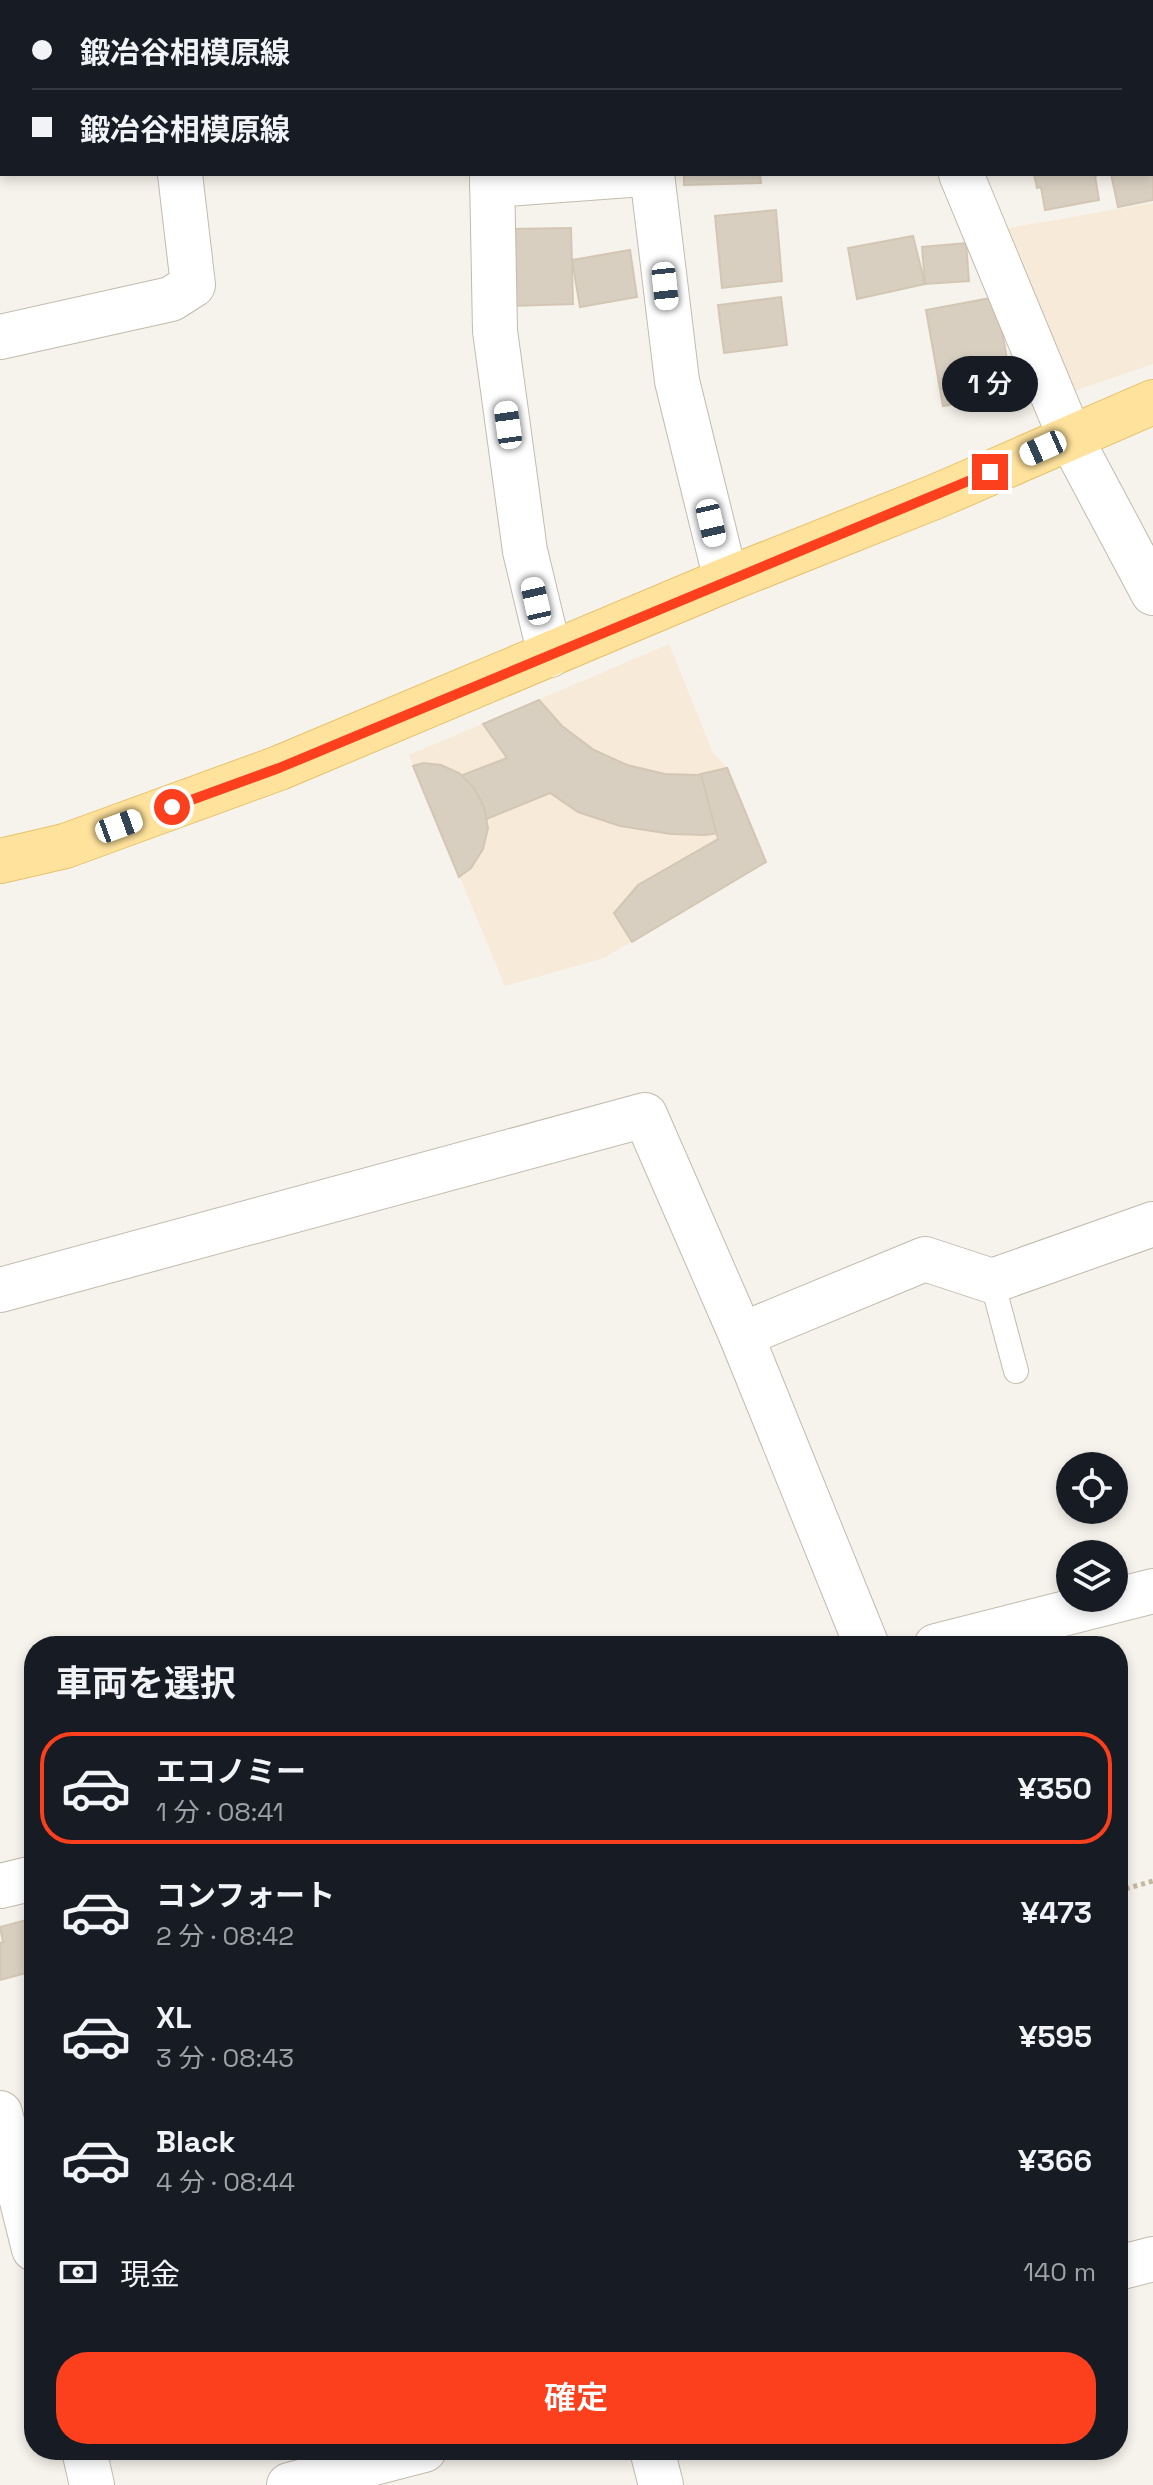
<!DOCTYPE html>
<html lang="ja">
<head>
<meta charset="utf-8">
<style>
	body { margin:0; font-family:"Space Grotesk","Noto Sans JP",sans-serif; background:#242831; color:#f1f3f6; height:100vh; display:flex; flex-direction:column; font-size:30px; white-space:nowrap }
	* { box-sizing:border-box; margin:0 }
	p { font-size:26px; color:#9ea1a6 }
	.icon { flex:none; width:44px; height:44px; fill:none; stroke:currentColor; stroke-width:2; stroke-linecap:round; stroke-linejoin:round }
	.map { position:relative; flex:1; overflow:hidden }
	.panel { position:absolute; left:24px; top:1636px; width:1104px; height:824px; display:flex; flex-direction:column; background:#171b24; border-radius:32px; box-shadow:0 4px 12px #0003 }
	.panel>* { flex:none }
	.top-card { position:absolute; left:0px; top:0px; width:1154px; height:176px; box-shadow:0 4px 12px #0003; display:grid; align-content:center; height:176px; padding:0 32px; background:#171b24 }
	.controls { position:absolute; left:1056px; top:1452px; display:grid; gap:16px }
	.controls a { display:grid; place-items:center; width:72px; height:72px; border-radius:50%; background:#171b24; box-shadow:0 4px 12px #0003; font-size:40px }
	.end { position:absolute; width:36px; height:36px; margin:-18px; border:10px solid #fc3f1d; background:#fff; box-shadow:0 0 0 4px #fff }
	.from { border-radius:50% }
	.bubble { position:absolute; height:56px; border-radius:28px; background:#171b24; box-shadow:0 4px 12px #0003; font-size:26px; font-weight:600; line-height:56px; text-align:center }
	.car { position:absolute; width:24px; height:48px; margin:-24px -12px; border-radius:10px; box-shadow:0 0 6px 2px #0007; background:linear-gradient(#fff 24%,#345 0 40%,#fff 0 76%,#345 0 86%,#fff 0) }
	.top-card b { display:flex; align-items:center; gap:28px; height:76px; font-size:30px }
	.top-card b+b { border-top:2px solid #363941 }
	.top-card i { width:20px; height:20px; background:#f1f3f6 }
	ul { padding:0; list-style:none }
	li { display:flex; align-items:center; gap:24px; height:112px; margin:0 16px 12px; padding:0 16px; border:4px solid transparent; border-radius:32px }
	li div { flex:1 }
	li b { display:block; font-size:30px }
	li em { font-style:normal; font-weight:600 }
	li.active { border-color:#fc3f1d }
	li>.icon { width:72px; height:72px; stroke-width:1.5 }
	h2 { padding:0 32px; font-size:36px; line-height:96px }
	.pay { display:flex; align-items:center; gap:20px; height:88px; padding:0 32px; font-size:30px }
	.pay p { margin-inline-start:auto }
	.action { display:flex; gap:16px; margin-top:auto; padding:16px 32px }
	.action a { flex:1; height:92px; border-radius:32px; background:#fc3f1d; color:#fff; font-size:32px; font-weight:600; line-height:92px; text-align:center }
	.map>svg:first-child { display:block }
</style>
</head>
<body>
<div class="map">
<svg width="1153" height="2485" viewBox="0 0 1153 2485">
	<rect width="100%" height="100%" fill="#f6f3ec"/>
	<g fill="#f7ead8">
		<path d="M 1153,203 L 1153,364 L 1062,395 L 1003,229 Z"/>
		<path d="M 669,644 L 713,753 L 727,768 L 766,862 L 604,958 L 505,986 L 409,755 Z"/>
	</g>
	<g fill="#d8cfc1" stroke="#d3c7b4" stroke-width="2">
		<path d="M 956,0 L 996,0 L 997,2 L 944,2 Z"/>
		<rect x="1008" y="0" width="61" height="2"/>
		<path d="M 1093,0 L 1153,0 L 1153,59 L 1152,2 Z"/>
		<path d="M 1153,151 L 1153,200 L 1118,207 L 1111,174 L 1152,174 Z"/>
		<path d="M 684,174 L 760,174 L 761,183 L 684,185 Z"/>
		<path d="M 1034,174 L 1101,174 L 1095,176 L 1099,200 L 1045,210 L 1041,187 L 1037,188 Z"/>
		<path d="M 776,210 L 782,281 L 722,288 L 715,216 Z"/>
		<path d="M 571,228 L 573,304 L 511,306 L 509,229 Z"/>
		<path d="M 913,236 L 925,284 L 857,299 L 848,248 Z"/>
		<path d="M 966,243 L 969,281 L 925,284 L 922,247 Z"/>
		<path d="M 630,250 L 637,297 L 580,307 L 572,260 Z"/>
		<path d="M 781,297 L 787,345 L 724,353 L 718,305 Z"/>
		<path d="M 996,297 L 1013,393 L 943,406 L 926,310 Z"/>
		<path d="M 539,700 L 562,726 L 594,750 L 627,765 L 665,774 L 697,775 L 728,770 L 735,831 L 705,835 L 671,834 L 620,826 L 578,812 L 550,793 L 472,825 L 452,779 L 507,758 L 483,724 Z"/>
		<path d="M 423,763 L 441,765 L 459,773 L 474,788 L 484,807 L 488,828 L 483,849 L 471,868 L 459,877 L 413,766 Z"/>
		<path d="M 727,768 L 766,862 L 632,942 L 614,913 L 638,885 L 718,839 L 701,774 Z"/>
		<path d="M 34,1918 L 34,1971 L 0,1980 L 0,1943 L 3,1942 L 0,1927 Z"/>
	</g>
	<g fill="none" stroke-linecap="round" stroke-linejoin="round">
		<g stroke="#c2bbae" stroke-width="26">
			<path id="lane" d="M 992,1281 L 1016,1371"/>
		</g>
		<g stroke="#c2bbae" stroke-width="46">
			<g id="street">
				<path d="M 160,0 L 160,2"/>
				<path d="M 487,0 L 487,2"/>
				<path d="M 887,0 L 888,2"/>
				<path d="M 492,174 L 495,331 L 525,551 L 550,655"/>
				<path d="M 652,174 L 677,381 L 726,580"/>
				<path d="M 961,174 L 1070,437 L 1153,593"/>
				<path d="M 492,185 L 643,174"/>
				<path d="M 0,337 L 171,299 L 193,285 L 180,174"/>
				<path d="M 0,1290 L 645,1115 L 741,1335 L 867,1646"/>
				<path d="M 741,1335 L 925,1259 L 992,1281 L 1153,1224"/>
				<path d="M 936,1646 L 1153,1591"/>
				<path d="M 0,1886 L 34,1878"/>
				<path d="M 0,2113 L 34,2249"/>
				<path d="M 1118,2268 L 1153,2259"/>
				<path d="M 84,2450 L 92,2485"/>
				<path d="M 652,2450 L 661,2485"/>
				<path d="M 289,2485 L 424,2450"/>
			</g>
		</g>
		<g stroke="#e6c16a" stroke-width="46">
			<path id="primary" d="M 0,861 L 65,846 L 279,768 L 726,580 L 937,496 L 1153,402"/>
		</g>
		<path stroke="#c4b79f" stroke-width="5" stroke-dasharray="4 4" stroke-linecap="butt" d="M 1118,1891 L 1153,1881"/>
		<use href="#lane" stroke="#fff" stroke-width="24"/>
		<use href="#street" stroke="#fff" stroke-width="44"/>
		<use href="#primary" stroke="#ffe39c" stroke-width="44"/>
	</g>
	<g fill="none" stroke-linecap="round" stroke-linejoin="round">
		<path stroke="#fc3f1d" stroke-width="10" d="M 172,807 L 279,768 L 990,472"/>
	</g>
</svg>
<div class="controls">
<a><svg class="icon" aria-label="locate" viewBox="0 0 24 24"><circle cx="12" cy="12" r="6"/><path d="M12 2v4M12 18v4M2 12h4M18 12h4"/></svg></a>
<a><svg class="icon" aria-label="layers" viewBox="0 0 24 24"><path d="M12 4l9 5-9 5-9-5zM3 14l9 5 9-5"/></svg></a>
</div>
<i class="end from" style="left:172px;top:807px"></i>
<i class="end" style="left:990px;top:472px"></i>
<div class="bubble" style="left:942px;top:356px;width:96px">1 分</div>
<i class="car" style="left:665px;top:286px;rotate:174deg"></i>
<i class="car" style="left:508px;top:425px;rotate:352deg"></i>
<i class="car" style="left:1043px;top:448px;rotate:246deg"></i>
<i class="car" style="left:711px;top:523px;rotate:167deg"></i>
<i class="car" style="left:536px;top:601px;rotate:347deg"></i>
<i class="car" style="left:119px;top:826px;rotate:70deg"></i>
<div class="top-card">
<b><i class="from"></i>鍛冶谷相模原線</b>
<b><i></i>鍛冶谷相模原線</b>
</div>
<section class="panel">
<h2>車両を選択</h2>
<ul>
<li class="active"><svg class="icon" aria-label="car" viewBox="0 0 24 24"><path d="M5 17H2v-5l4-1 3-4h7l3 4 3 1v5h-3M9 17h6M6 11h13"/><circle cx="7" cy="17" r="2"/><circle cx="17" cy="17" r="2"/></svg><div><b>エコノミー</b><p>1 分 · 08:41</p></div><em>¥350</em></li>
<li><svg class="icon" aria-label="car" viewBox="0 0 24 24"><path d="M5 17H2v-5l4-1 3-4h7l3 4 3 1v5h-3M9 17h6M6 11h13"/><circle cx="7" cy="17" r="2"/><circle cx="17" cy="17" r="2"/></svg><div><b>コンフォート</b><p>2 分 · 08:42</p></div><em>¥473</em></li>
<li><svg class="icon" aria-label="car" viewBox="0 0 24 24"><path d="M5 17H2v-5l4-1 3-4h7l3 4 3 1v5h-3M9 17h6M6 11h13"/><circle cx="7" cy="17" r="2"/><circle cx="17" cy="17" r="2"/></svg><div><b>XL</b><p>3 分 · 08:43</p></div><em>¥595</em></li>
<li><svg class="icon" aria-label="car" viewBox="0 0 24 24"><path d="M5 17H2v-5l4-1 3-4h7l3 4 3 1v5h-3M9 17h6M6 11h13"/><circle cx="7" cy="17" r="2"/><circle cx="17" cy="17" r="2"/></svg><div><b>Black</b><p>4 分 · 08:44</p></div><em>¥366</em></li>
</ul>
<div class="pay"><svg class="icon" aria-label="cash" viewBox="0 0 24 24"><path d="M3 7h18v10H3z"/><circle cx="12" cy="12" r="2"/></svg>現金<p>140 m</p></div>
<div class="action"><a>確定</a></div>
</section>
</div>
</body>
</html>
